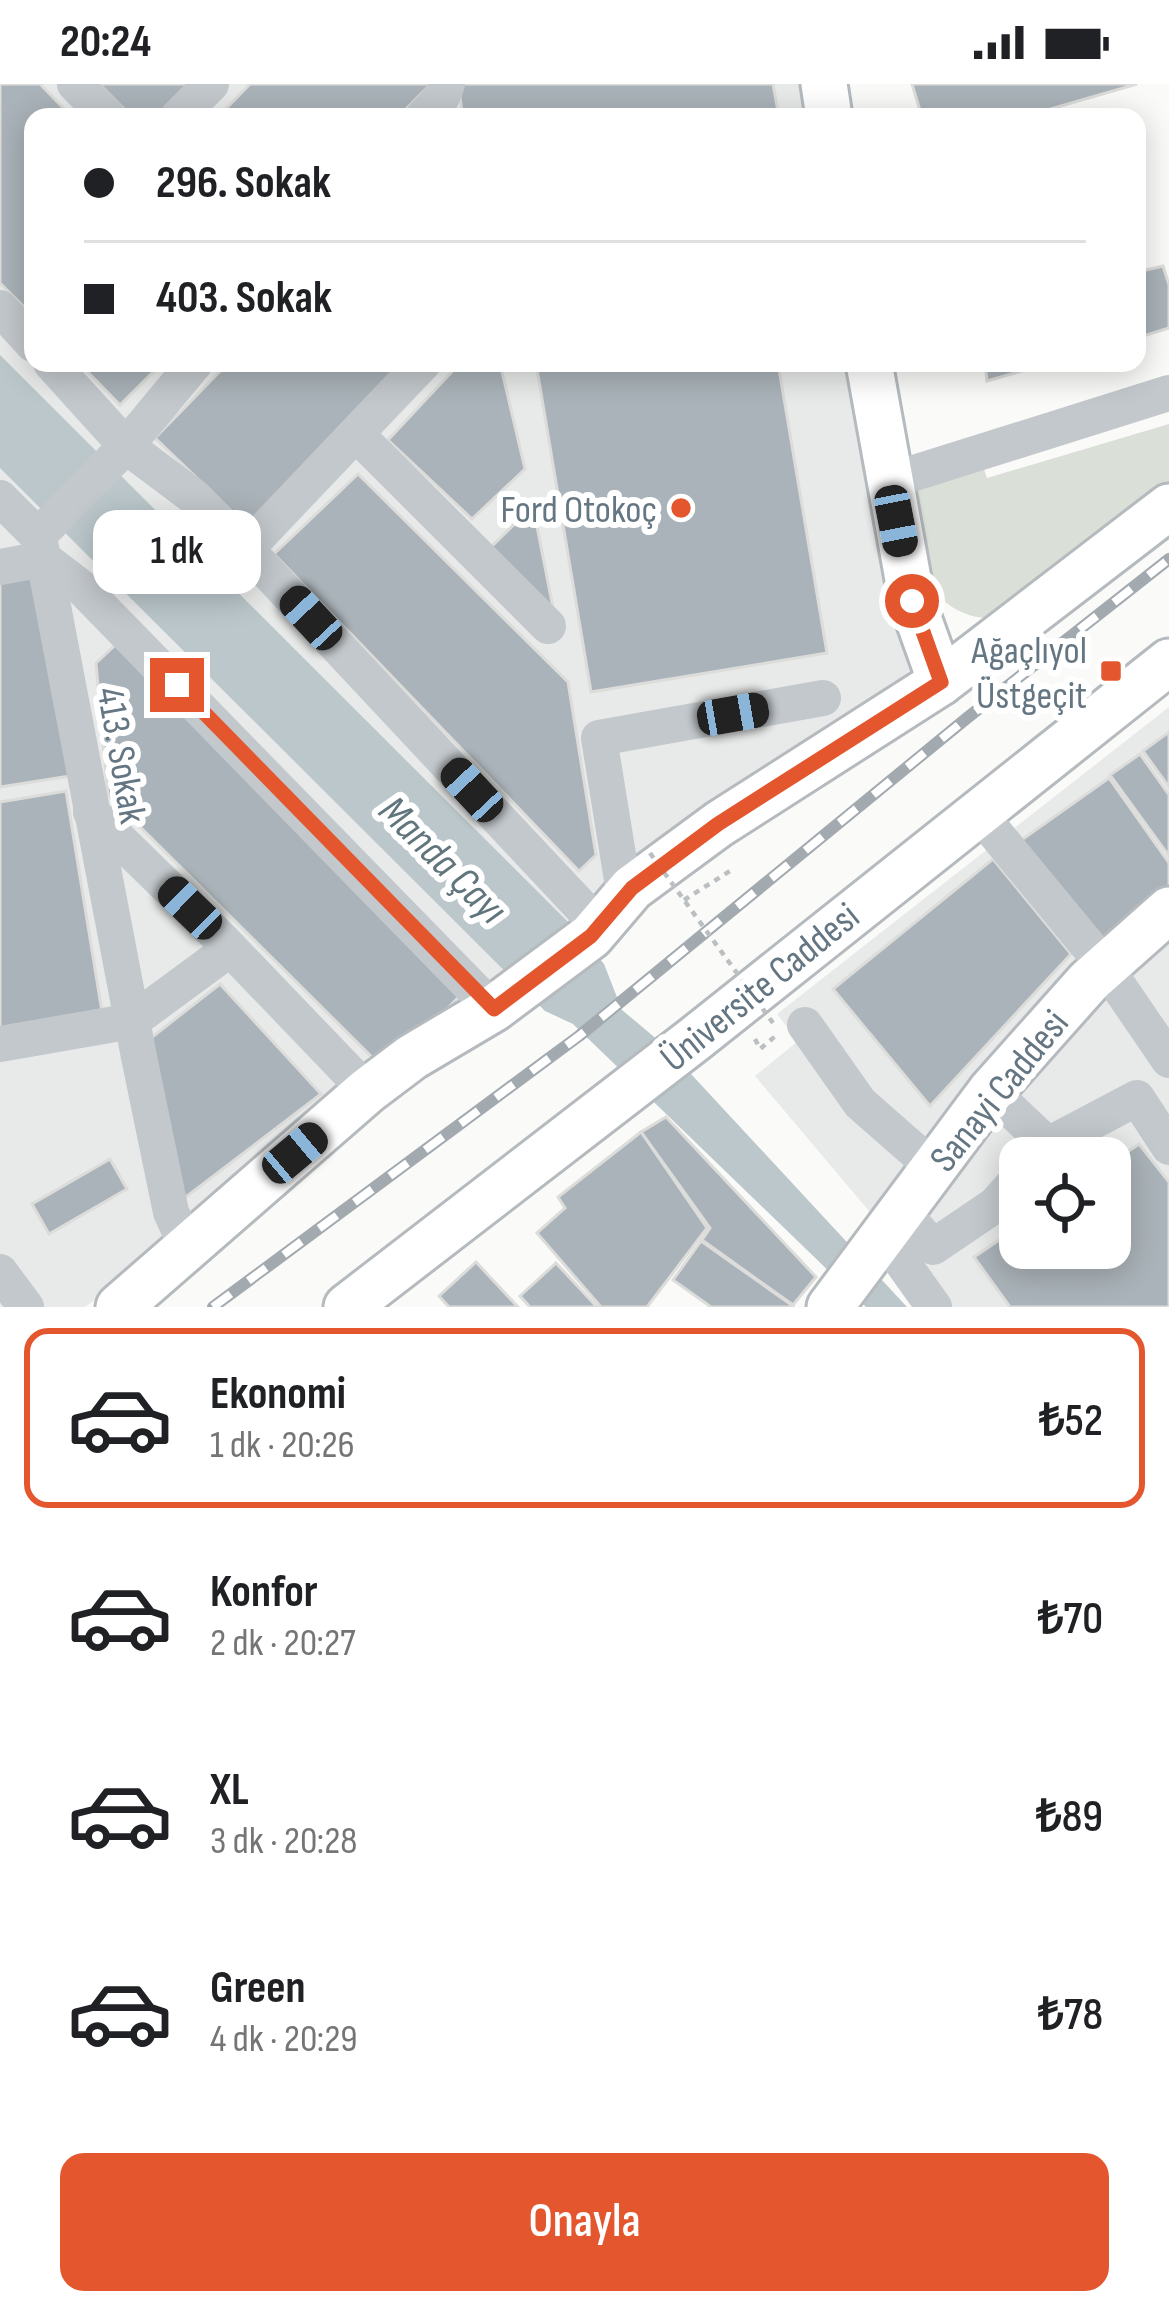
<!DOCTYPE html>
<html lang="tr">
<head>
<meta charset="utf-8">
<style>
	body { margin:0; font-family:"Sofia Sans Condensed",sans-serif; background:#f6f6f6; color:#202124; height:100vh; display:flex; flex-direction:column; font-size:45px; white-space:nowrap }
	* { box-sizing:border-box; margin:0 }
	p { font-size:39px; color:#757577 }
	.icon { flex:none; width:66px; height:66px; fill:none; stroke:currentColor; stroke-width:2; stroke-linecap:round; stroke-linejoin:round }
	.map { position:relative; height:1223px; overflow:hidden }
	.sheet { display:flex; flex-direction:column; background:#fff; flex:1 }
	.sheet>* { flex:none }
	.hud { position:absolute; left:24px; top:24px; width:1122px; height:264px; border-radius:24px; box-shadow:0 6px 30px #0003; display:grid; align-content:center; height:264px; padding:0 60px; background:#fff }
	.controls { position:absolute; left:999px; top:1053px; display:grid; gap:24px }
	.controls a { display:grid; place-items:center; width:132px; height:132px; border-radius:24px; background:#fff; box-shadow:0 6px 30px #0003; font-size:60px }
	.end { position:absolute; width:54px; height:54px; margin:-27px; border:15px solid #e4572e; background:#fff; box-shadow:0 0 0 6px #fff }
	.from { border-radius:50% }
	.bubble { position:absolute; height:84px; border-radius:24px; background:#fff; box-shadow:0 6px 30px #0003; font-size:39px; font-weight:600; line-height:84px; text-align:center }
	.car { position:absolute; width:36px; height:72px; margin:-36px -18px; border-radius:15px; box-shadow:0 0 9px 3px #0007; background:linear-gradient(#222 24%,#8ab4d8 0 40%,#222 0 76%,#8ab4d8 0 86%,#222 0) }
	.hud b { display:flex; align-items:center; gap:42px; height:114px; font-size:45px }
	.hud b+b { border-top:3px solid #e0e0e0 }
	.hud i { width:30px; height:30px; background:#202124 }
	ul { padding:21px 0 0; list-style:none }
	li { display:flex; align-items:center; gap:36px; height:180px; margin:0 24px 18px; padding:0 36px; border:6px solid transparent; border-radius:24px }
	li div { flex:1 }
	li b { display:block; font-size:45px }
	li em { font-style:normal; font-weight:600 }
	li.current { border-color:#e4572e }
	li>.icon { width:108px; height:108px; stroke-width:1.5 }
	.action { display:flex; gap:24px; margin-top:auto; padding:24px 60px }
	.action a { flex:1; height:138px; border-radius:24px; background:#e4572e; color:#fff; font-size:48px; font-weight:600; line-height:138px; text-align:center }
	.status { display:flex; justify-content:space-between; align-items:center; height:84px; padding:0 60px; background:#fff; direction:ltr }
	.status svg { height:33px; fill:currentColor }
	.map>svg:first-child { display:block }
</style>
</head>
<body>
<div class="status"><b>20:24</b><svg viewBox="0 0 49 12"><path d="M0 12V9h3v3zM5 12V6h3v6zM10 12V3h3v9zM15 12V0h3v12zM26 1h20v11H26zM47 4h2v5h-2z"/></svg></div>
<div class="map">
<svg width="1169" height="1223" viewBox="0 0 1169 1223">
	<rect width="100%" height="100%" fill="#fafaf8"/>
	<g fill="#e8e9e9" fill-rule="evenodd">
		<path d="M 0,0 L 813,0 L 818,33 L 33,33 L 33,279 L 860,279 L 919,627 L 85,1223 L 0,1223 Z"/>
		<path d="M 1169,623 L 1169,1223 L 950,1223 L 755,992 L 798,957 L 777,930 ZM 1020,1074 L 1110,1074 L 1110,1164 L 1020,1164 Z"/>
	</g>
	<path fill="#dadfd7" d="M 1169,340 L 1169,406 L 999,535 C 919,535 916,464 903,403 L 981,377 L 987,394 Z"/>
	<path fill="#bbc7cb" d="M 0,271 L 570,840 L 604,880 L 622,926 L 665,962 L 907,1223 L 866,1223 L 573,940 L 545,927 L 0,384 Z"/>
	<g fill="#aab3b9" stroke="#dcdcda" stroke-width="3">
		<path d="M 0,0 L 40,0 L 72,33 L 33,33 L 33,232 L 0,199 Z"/>
		<path d="M 99,0 L 190,0 L 157,33 L 132,33 Z"/>
		<path d="M 250,0 L 431,0 L 398,33 L 218,33 Z"/>
		<path d="M 458,0 L 773,0 L 779,33 L 463,33 Z"/>
		<path d="M 912,0 L 1137,0 L 1023,33 L 922,33 Z"/>
		<path d="M 1163,182 L 1169,201 L 1169,244 L 1137,254 L 1137,188 Z"/>
		<path d="M 79,279 L 162,279 L 120,321 Z"/>
		<path d="M 228,279 L 407,279 L 249,444 L 155,354 Z"/>
		<path d="M 460,279 L 500,279 L 525,385 L 472,435 L 388,356 Z"/>
		<path d="M 536,279 L 778,279 L 827,569 L 591,608 Z"/>
		<path d="M 985,279 L 1050,279 L 987,297 Z"/>
		<path d="M 358,390 L 568,598 L 596,771 L 579,787 L 274,470 Z"/>
		<path d="M 533,422 L 554,529 L 490,464 Z"/>
		<path d="M 38,491 L 70,692 L 0,703 L 0,497 Z"/>
		<path d="M 125,552 L 468,903 L 387,988 L 108,711 L 96,579 Z"/>
		<path d="M 1169,648 L 1169,703 L 1143,667 Z"/>
		<path d="M 1140,670 L 1169,711 L 1169,772 L 1110,691 Z"/>
		<path d="M 1109,694 L 1169,779 L 1169,810 L 1094,862 L 1020,757 Z"/>
		<path d="M 66,707 L 103,934 L 0,951 L 0,718 Z"/>
		<path d="M 993,775 L 1071,870 L 930,1022 L 833,905 Z"/>
		<path d="M 220,900 L 321,1010 L 178,1119 L 142,961 Z"/>
		<path d="M 666,1033 L 816,1193 L 793,1221 L 702,1156 L 710,1144 L 641,1048 Z"/>
		<path d="M 641,1048 L 707,1144 L 647,1223 L 601,1223 L 537,1149 L 565,1124 L 558,1113 Z"/>
		<path d="M 1139,1060 L 1169,1098 L 1169,1223 L 1010,1223 L 974,1173 L 1020,1142 L 1020,1164 L 1110,1164 L 1110,1080 Z"/>
		<path d="M 110,1075 L 127,1105 L 49,1150 L 32,1120 Z"/>
		<path d="M 701,1157 L 793,1222 L 792,1223 L 711,1223 L 673,1196 Z"/>
		<path d="M 476,1178 L 518,1223 L 449,1223 L 439,1212 Z"/>
		<path d="M 556,1179 L 597,1223 L 530,1223 L 520,1212 Z"/>
	</g>
	<g fill="none" stroke-linecap="round" stroke-linejoin="round">
		<g stroke="#b5babe" stroke-width="51">
			<g id="major">
				<path d="M 824,0 L 829,33"/>
				<path d="M 869,279 L 912,517 L 941,598"/>
				<path d="M 119,1223 L 367,1007 L 412,973 L 493,925 L 591,852 L 632,804 L 719,740 L 941,598 L 1169,423"/>
				<path d="M 347,1223 L 696,954 L 1169,578"/>
				<path d="M 830,1223 L 991,1007 L 1089,897 L 1169,826"/>
			</g>
		</g>
		<g stroke="#bbbfc2" stroke-width="4.5" stroke-dasharray="6 6" stroke-linecap="butt">
			<path d="M 684,816 L 730,787"/>
			<path d="M 755,955 L 760,965 L 779,949"/>
		</g>
		<g stroke="#c3c8cc" stroke-width="36">
			<path d="M 75,0 L 108,33"/>
			<path d="M 178,33 L 211,0"/>
			<path d="M 423,33 L 442,13 L 447,0"/>
			<path d="M 0,224 L 33,260"/>
			<path d="M 51,279 L 126,362 L 194,413 L 246,465 L 601,844"/>
			<path d="M 356,350 L 548,542"/>
			<path d="M 889,397 L 1169,309"/>
			<path d="M 0,414 L 38,452 L 44,475 L 82,504 L 493,925"/>
			<path d="M 38,452 L 126,362 L 195,279"/>
			<path d="M 246,465 L 423,279"/>
			<path d="M 0,483 L 44,475 L 139,973 L 171,1128 L 186,1161"/>
			<path d="M 977,727 L 1104,881 L 1169,976"/>
			<path d="M 91,728 L 222,856 L 367,1007"/>
			<path d="M 625,814 L 599,654 L 823,614"/>
			<path d="M 805,941 L 860,1019 L 933,1083"/>
			<path d="M 0,960 L 132,937 L 230,865"/>
			<path d="M 991,1007 L 1048,1061 L 1036,1074"/>
			<path d="M 1048,1061 L 1137,1014 L 1169,1063"/>
			<path d="M 901,1126 L 933,1163 L 995,1121 L 1020,1093"/>
			<path d="M 882,1150 L 934,1223"/>
			<path d="M 0,1188 L 26,1223"/>
		</g>
		<use href="#major" stroke="#fff" stroke-width="45"/>
		<g stroke="#a2aab0" stroke-width="12">
			<path id="rail" d="M 213,1223 L 579,952 L 967,634 L 1169,475"/>
		</g>
		<use href="#rail" stroke="#fff" stroke-width="8" stroke-dasharray="22" stroke-linecap="butt"/>
		<path stroke="#bbbfc2" stroke-width="4.5" stroke-dasharray="6 6" stroke-linecap="butt" d="M 650,769 L 773,939"/>
	</g>
	<g fill="none" stroke-linecap="round" stroke-linejoin="round">
		<path stroke="#e4572e" stroke-width="15" d="M 177,601 L 494,925 L 591,852 L 632,804 L 718,740 L 941,598 L 912,517"/>
	</g>
	<g fill="#e4572e" stroke="#fff" stroke-width="4.5">
		<circle cx="681" cy="424" r="12"/>
		<rect x="1099" y="575" width="24" height="24" rx="6"/>
	</g>
	<g text-anchor="middle" stroke-width="12" stroke-linejoin="round" paint-order="stroke">
		<g font-size="39" fill="#657683" stroke="#fff" text-anchor="end">
			<text x="657" y="438">Ford Otokoç</text>
			<text x="1087" y="579">Ağaçlıyol<tspan x="1087" dy="45">Üstgeçit</tspan></text>
		</g>
		<g font-size="39" fill="#657683" stroke="#fff">
			<text transform="translate(123 671) rotate(80)" y="14">413. Sokak</text>
			<text transform="translate(759 902) rotate(-39)" y="14">Üniversite Caddesi</text>
			<text transform="translate(998 1006) rotate(-51)" y="14">Sanayi Caddesi</text>
		</g>
		<g font-size="42" font-style="italic" fill="#60757c" stroke="#fff">
			<text transform="translate(444 775) rotate(45)" y="15">Manda Çayı</text>
		</g>
	</g>
</svg>
<div class="controls">
<a><svg class="icon" aria-label="locate" viewBox="0 0 24 24"><circle cx="12" cy="12" r="6"/><path d="M12 2v4M12 18v4M2 12h4M18 12h4"/></svg></a>
</div>
<i class="end from" style="left:912px;top:517px"></i>
<i class="end" style="left:177px;top:601px"></i>
<div class="bubble" style="left:93px;top:426px;width:168px">1 dk</div>
<i class="car" style="left:896px;top:437px;rotate:169deg"></i>
<i class="car" style="left:311px;top:534px;rotate:317deg"></i>
<i class="car" style="left:733px;top:630px;rotate:80deg"></i>
<i class="car" style="left:472px;top:706px;rotate:317deg"></i>
<i class="car" style="left:190px;top:824px;rotate:314deg"></i>
<i class="car" style="left:295px;top:1069px;rotate:50deg"></i>
<div class="hud">
<b><i class="from"></i>296. Sokak</b>
<b><i></i>403. Sokak</b>
</div>
</div>
<section class="sheet">
<ul>
<li class="current"><svg class="icon" aria-label="car" viewBox="0 0 24 24"><path d="M5 17H2v-5l4-1 3-4h7l3 4 3 1v5h-3M9 17h6M6 11h13"/><circle cx="7" cy="17" r="2"/><circle cx="17" cy="17" r="2"/></svg><div><b>Ekonomi</b><p>1 dk · 20:26</p></div><em>₺52</em></li>
<li><svg class="icon" aria-label="car" viewBox="0 0 24 24"><path d="M5 17H2v-5l4-1 3-4h7l3 4 3 1v5h-3M9 17h6M6 11h13"/><circle cx="7" cy="17" r="2"/><circle cx="17" cy="17" r="2"/></svg><div><b>Konfor</b><p>2 dk · 20:27</p></div><em>₺70</em></li>
<li><svg class="icon" aria-label="car" viewBox="0 0 24 24"><path d="M5 17H2v-5l4-1 3-4h7l3 4 3 1v5h-3M9 17h6M6 11h13"/><circle cx="7" cy="17" r="2"/><circle cx="17" cy="17" r="2"/></svg><div><b>XL</b><p>3 dk · 20:28</p></div><em>₺89</em></li>
<li><svg class="icon" aria-label="car" viewBox="0 0 24 24"><path d="M5 17H2v-5l4-1 3-4h7l3 4 3 1v5h-3M9 17h6M6 11h13"/><circle cx="7" cy="17" r="2"/><circle cx="17" cy="17" r="2"/></svg><div><b>Green</b><p>4 dk · 20:29</p></div><em>₺78</em></li>
</ul>
<div class="action"><a>Onayla</a></div>
</section>
</body>
</html>
